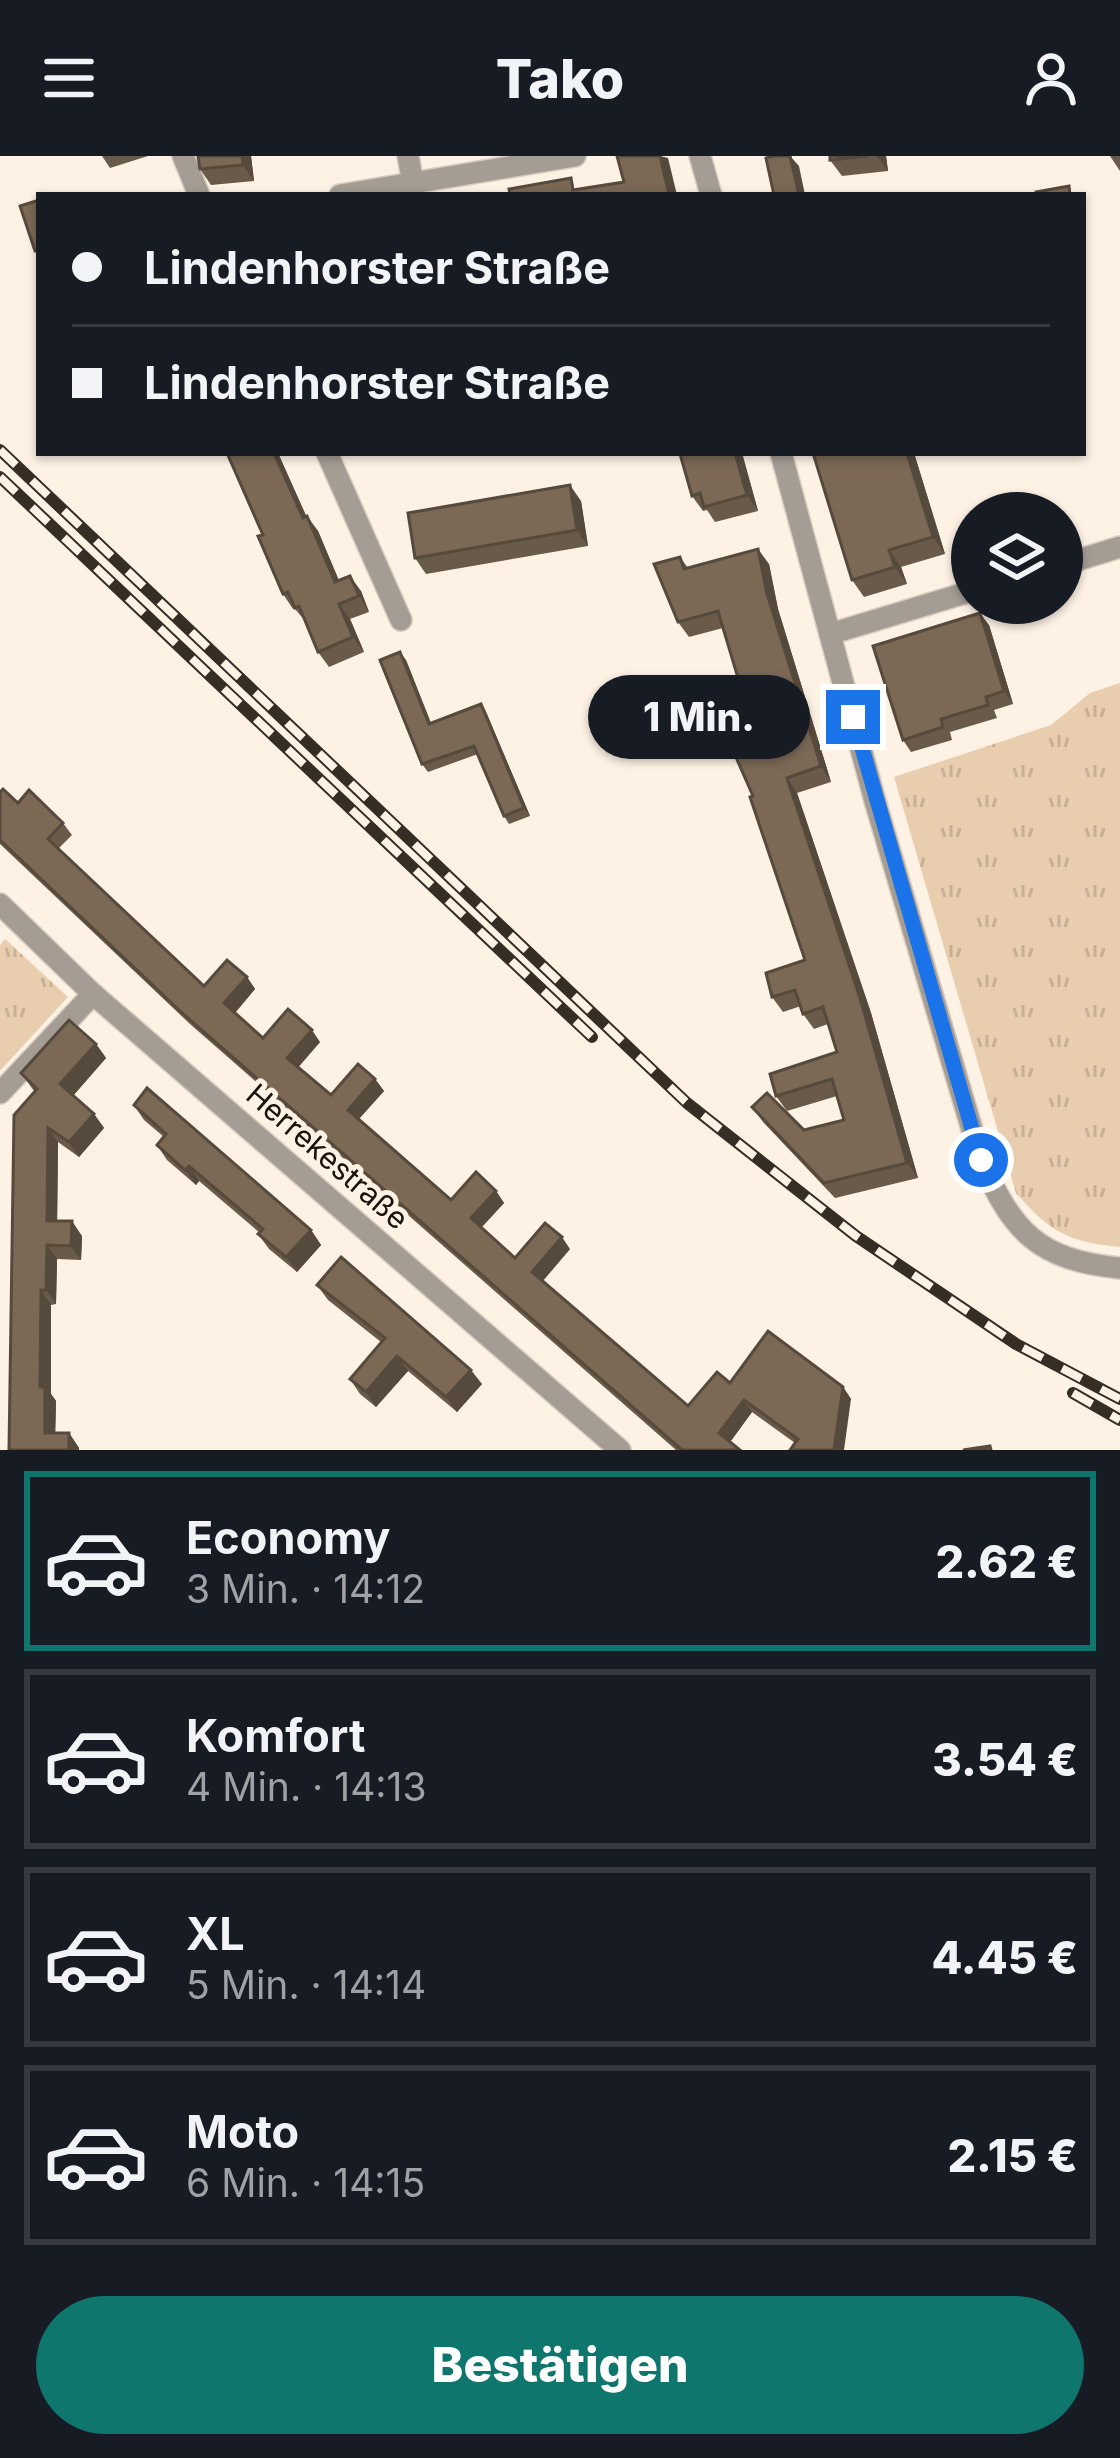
<!DOCTYPE html>
<html lang="de">
<head>
<meta charset="utf-8">
<style>
	body { margin:0; font-family:Inter,sans-serif; background:#242831; color:#f1f3f6; height:100vh; display:flex; flex-direction:column; font-size:45px; white-space:nowrap }
	* { box-sizing:border-box; margin:0 }
	p { font-size:39px; color:#9ea1a6 }
	.icon { flex:none; width:66px; height:66px; fill:none; stroke:currentColor; stroke-width:2; stroke-linecap:round; stroke-linejoin:round }
	.map { position:relative; height:1294px; overflow:hidden }
	.sheet { display:flex; flex-direction:column; background:#171b24; flex:1 }
	.sheet>* { flex:none }
	.guide { position:absolute; left:36px; top:36px; width:1050px; height:264px; border-radius:0px; box-shadow:0 3px 9px #0004; display:grid; align-content:center; height:264px; padding:0 36px; background:#171b24 }
	.controls { position:absolute; left:951px; top:336px; display:grid; gap:24px }
	.controls a { display:grid; place-items:center; width:132px; height:132px; border-radius:50%; background:#171b24; box-shadow:0 3px 9px #0004; font-size:60px }
	.end { position:absolute; width:54px; height:54px; margin:-27px; border:15px solid #1a73e8; background:#fff; box-shadow:0 0 0 6px #fff }
	.from { border-radius:50% }
	.bubble { position:absolute; height:84px; border-radius:42px; background:#171b24; box-shadow:0 3px 9px #0004; font-size:39px; font-weight:800; line-height:84px; text-align:center }
	.guide b { display:flex; align-items:center; gap:42px; height:114px; font-size:45px }
	.guide b+b { border-top:3px solid #363941 }
	.guide i { width:30px; height:30px; background:#f1f3f6 }
	ul { padding:21px 0 0; list-style:none }
	li { display:flex; align-items:center; gap:36px; height:180px; margin:0 24px 18px; padding:0 12px; border:6px solid #363941; border-radius:0px }
	li div { flex:1 }
	li b { display:block; font-size:45px }
	li em { font-style:normal; font-weight:800 }
	li.active { border-color:#0f766e }
	li>.icon { width:108px; height:108px; stroke-width:1.5 }
	.action { display:flex; gap:24px; margin-top:auto; padding:24px 36px }
	.action a { flex:1; height:138px; border-radius:72px; background:#0f766e; color:#fff; font-size:48px; font-weight:800; line-height:138px; text-align:center }
	header { display:flex; justify-content:space-between; align-items:center; height:156px; padding:0 36px; background:#171b24; font-size:54px; font-weight:800 }
	.map>svg:first-child { display:block }
</style>
</head>
<body>
<header><svg class="icon" aria-label="menu" viewBox="0 0 24 24"><path d="M4 6h16M4 12h16M4 18h16"/></svg>Tako<svg class="icon" aria-label="person" viewBox="0 0 24 24"><circle cx="12" cy="8" r="4"/><path d="M4 21q1-7 8-7t8 7"/></svg></header>
<div class="map">
<svg width="1120" height="1294" viewBox="0 0 1120 1294">
	<defs>
		<pattern id="grass-tufts" width="24" height="20" patternUnits="userSpaceOnUse" patternTransform="scale(3)"><rect width="24" height="20" fill="#e9cdaf"/><path d="M3 7l-1-3M5 7V3M7 7l1-3M15 17l-1-3M17 17v-4M19 17l1-3" fill="none" stroke="#c7af95"/></pattern>
	</defs>
	<rect width="100%" height="100%" fill="#fef2e5"/>
	<g fill="url(#grass-tufts)">
		<path d="M 1120,527 L 1120,1091 C 1068,1086 1050,1076 1016,1037 L 894,621 L 1051,569 L 1090,537 Z"/>
		<path d="M 5,783 L 68,841 L 0,915 L 0,789 Z"/>
	</g>
	<g fill="none" stroke-linecap="round" stroke-linejoin="round">
		<g stroke="#dacec2" stroke-width="24">
			<g id="minor">
				<path d="M 183,0 L 199,39"/>
				<path d="M 408,0 L 413,27"/>
				<path d="M 700,0 L 711,39"/>
				<path d="M 340,39 L 575,0"/>
				<path d="M 327,297 L 401,464"/>
				<path d="M 781,297 L 875,645 L 981,1004 C 1013,1076 1038,1104 1120,1112"/>
				<path d="M 1062,409 L 1120,391"/>
				<path d="M 830,478 L 972,435"/>
				<path d="M 0,748 L 93,838 L 620,1294"/>
				<path d="M 0,937 L 93,838"/>
			</g>
		</g>
		<use href="#minor" stroke="#a59d94" stroke-width="21"/>
		<g stroke="#362e25" stroke-width="12">
			<g id="rail">
				<path d="M 0,294 L 687,947 L 856,1080 L 1016,1188 L 1120,1243"/>
				<path d="M 0,321 L 592,881"/>
				<path d="M 1073,1237 L 1120,1264"/>
			</g>
		</g>
		<use href="#rail" stroke="#fef2e5" stroke-width="8" stroke-dasharray="22" stroke-linecap="butt"/>
	</g>
	<g fill="#6a5a4a">
		<path d="M 102,0 L 148,0 L 110,12 Z"/>
		<path d="M 198,0 L 251,0 L 254,25 L 211,29 L 200,13 Z"/>
		<path d="M 830,0 L 886,0 L 888,15 L 842,20 L 830,4 Z"/>
		<path d="M 1110,0 L 1120,0 L 1120,15 Z"/>
		<path d="M 278,297 L 306,361 L 318,375 L 339,425 L 361,435 L 369,456 L 350,463 L 364,496 L 329,511 L 318,496 L 306,466 L 295,453 L 293,453 L 283,438 L 263,379 Z"/>
		<path d="M 685,297 L 742,297 L 758,355 L 715,366 L 707,354 L 703,355 L 692,340 Z"/>
		<path d="M 813,297 L 914,297 L 945,398 L 901,411 L 907,428 L 864,441 L 852,424 Z"/>
		<path d="M 581,345 L 588,390 L 426,418 L 415,402 Z"/>
		<path d="M 680,401 L 688,412 L 769,408 L 778,453 L 831,626 L 797,637 L 871,857 L 918,1022 L 835,1042 L 763,966 L 752,951 L 804,974 L 844,964 L 837,940 L 787,955 L 776,940 L 837,896 L 828,868 L 814,873 L 803,858 L 801,850 L 783,856 L 772,841 L 805,804 L 753,640 L 738,561 L 747,552 L 723,472 L 689,481 L 678,466 Z"/>
		<path d="M 989,469 L 1013,548 L 994,554 L 997,562 L 950,576 L 952,584 L 911,596 L 903,584 Z"/>
		<path d="M 406,504 L 431,568 L 481,548 L 486,556 L 530,660 L 509,668 L 504,660 L 478,598 L 428,616 L 422,608 Z"/>
		<path d="M 0,636 L 18,647 L 63,667 L 72,679 L 58,693 L 204,830 L 247,821 L 255,833 L 235,857 L 263,882 L 320,886 L 298,911 L 331,939 L 375,923 L 384,935 L 359,963 L 451,1044 L 496,1035 L 504,1047 L 481,1072 L 515,1102 L 570,1093 L 542,1126 L 688,1250 L 730,1227 L 843,1231 L 851,1243 L 795,1287 L 752,1256 L 730,1286 L 740,1294 L 676,1294 L 190,868 L 0,688 Z"/>
		<path d="M 96,888 L 106,902 L 73,940 L 94,958 L 104,972 L 79,1001 L 58,986 L 57,1065 L 82,1080 L 81,1104 L 57,1103 L 56,1148 L 51,1149 L 51,1238 L 56,1245 L 55,1277 L 69,1277 L 79,1292 L 9,1294 L 34,935 L 21,917 Z"/>
		<path d="M 134,949 L 311,1074 L 321,1089 L 297,1116 L 269,1093 L 258,1078 L 260,1077 L 199,1025 L 196,1029 L 167,1004 L 157,989 L 164,981 L 144,964 Z"/>
		<path d="M 317,1129 L 482,1228 L 457,1256 L 408,1215 L 376,1251 L 360,1238 L 350,1223 L 381,1186 L 328,1144 Z"/>
	</g>
	<g fill="#564a3c">
		<path d="M 242,0 L 251,0 L 254,25 L 243,9 Z"/>
		<path d="M 660,0 L 668,2 L 677,39 L 669,39 Z"/>
		<path d="M 790,0 L 799,10 L 805,39 L 799,39 Z"/>
		<path d="M 877,0 L 886,0 L 888,15 Z"/>
		<path d="M 274,297 L 278,297 L 314,377 L 303,362 Z"/>
		<path d="M 735,297 L 742,297 L 758,355 L 747,339 Z"/>
		<path d="M 907,297 L 914,297 L 945,398 L 933,381 Z"/>
		<path d="M 570,329 L 581,345 L 588,390 L 577,374 Z"/>
		<path d="M 307,360 L 318,375 L 346,441 L 335,426 Z"/>
		<path d="M 758,393 L 769,408 L 778,453 L 831,626 L 821,610 L 767,438 Z"/>
		<path d="M 889,394 L 901,411 L 907,428 L 895,411 Z"/>
		<path d="M 350,420 L 361,435 L 369,456 L 359,440 Z"/>
		<path d="M 339,448 L 350,463 L 364,496 L 353,481 Z"/>
		<path d="M 980,457 L 989,469 L 1013,548 L 1004,535 Z"/>
		<path d="M 400,496 L 406,504 L 435,577 L 429,568 Z"/>
		<path d="M 481,548 L 486,556 L 530,660 L 524,652 Z"/>
		<path d="M 787,622 L 797,637 L 871,857 L 918,1022 L 907,1007 Z"/>
		<path d="M 247,821 L 255,833 L 233,859 L 224,847 Z"/>
		<path d="M 312,874 L 320,886 L 296,914 L 287,902 Z"/>
		<path d="M 96,888 L 106,902 L 70,943 L 60,928 Z"/>
		<path d="M 375,923 L 384,935 L 356,966 L 348,954 Z"/>
		<path d="M 94,958 L 104,972 L 79,1001 L 69,986 Z"/>
		<path d="M 48,972 L 58,986 L 57,1080 L 47,1065 Z"/>
		<path d="M 189,1010 L 199,1025 L 196,1029 L 185,1014 Z"/>
		<path d="M 496,1035 L 504,1047 L 479,1074 L 471,1062 Z"/>
		<path d="M 72,1065 L 82,1080 L 81,1104 L 71,1090 Z"/>
		<path d="M 311,1074 L 321,1089 L 297,1116 L 286,1101 Z"/>
		<path d="M 562,1081 L 570,1093 L 540,1128 L 532,1116 Z"/>
		<path d="M 47,1089 L 57,1103 L 56,1148 L 46,1134 Z"/>
		<path d="M 41,1134 L 51,1149 L 51,1238 L 56,1245 L 55,1292 L 45,1277 L 40,1231 Z"/>
		<path d="M 397,1200 L 408,1215 L 376,1251 L 366,1236 Z"/>
		<path d="M 471,1214 L 482,1228 L 457,1256 L 446,1241 Z"/>
		<path d="M 843,1231 L 851,1243 L 844,1294 L 834,1294 Z"/>
		<path d="M 744,1244 L 752,1256 L 728,1289 L 719,1277 Z"/>
		<path d="M 69,1277 L 79,1292 L 79,1294 L 69,1294 Z"/>
	</g>
	<g fill="#7b6956" stroke="#564a3c" stroke-width="3">
		<path d="M 198,0 L 242,0 L 243,9 L 200,13 Z"/>
		<path d="M 617,0 L 660,0 L 669,39 L 510,39 L 509,33 L 571,22 L 573,34 L 624,26 Z"/>
		<path d="M 774,0 L 790,0 L 799,39 L 774,39 L 766,2 Z"/>
		<path d="M 830,0 L 868,0 L 830,4 Z"/>
		<path d="M 1069,30 L 1070,39 L 1036,39 L 1036,36 Z"/>
		<path d="M 39,44 L 39,94 L 35,95 L 20,50 Z"/>
		<path d="M 227,297 L 274,297 L 303,362 L 307,360 L 335,426 L 350,420 L 359,440 L 339,448 L 353,481 L 318,496 L 299,450 L 295,452 L 288,436 L 283,438 L 258,380 L 263,379 Z"/>
		<path d="M 685,297 L 735,297 L 747,339 L 704,351 L 700,337 L 692,340 L 680,298 Z"/>
		<path d="M 813,297 L 907,297 L 933,381 L 889,394 L 895,411 L 852,424 Z"/>
		<path d="M 570,329 L 577,374 L 415,402 L 408,357 Z"/>
		<path d="M 758,393 L 767,438 L 821,610 L 787,622 L 860,842 L 907,1007 L 824,1027 L 752,951 L 767,937 L 804,974 L 844,964 L 832,923 L 776,940 L 770,918 L 837,896 L 823,851 L 803,858 L 795,834 L 772,841 L 766,817 L 805,804 L 750,641 L 753,640 L 721,567 L 738,561 L 736,555 L 747,552 L 718,455 L 678,466 L 654,408 L 680,401 L 684,413 Z"/>
		<path d="M 980,457 L 1004,535 L 986,541 L 988,549 L 941,563 L 943,571 L 903,584 L 873,490 Z"/>
		<path d="M 400,496 L 429,568 L 481,548 L 524,652 L 504,660 L 474,590 L 422,608 L 380,504 Z"/>
		<path d="M 3,633 L 18,647 L 29,634 L 63,667 L 48,683 L 204,830 L 227,804 L 247,821 L 224,847 L 263,882 L 288,853 L 312,874 L 287,902 L 331,939 L 358,908 L 375,923 L 348,954 L 451,1044 L 476,1016 L 496,1035 L 471,1062 L 515,1102 L 545,1067 L 562,1081 L 532,1116 L 688,1250 L 717,1216 L 730,1227 L 768,1175 L 843,1231 L 834,1294 L 790,1294 L 798,1283 L 744,1244 L 719,1277 L 740,1294 L 682,1294 L 181,856 L 0,684 L 0,636 Z"/>
		<path d="M 69,864 L 96,888 L 60,928 L 94,958 L 69,986 L 48,972 L 47,1065 L 72,1065 L 71,1090 L 47,1089 L 46,1134 L 41,1134 L 40,1231 L 45,1231 L 45,1277 L 69,1277 L 69,1294 L 9,1294 L 14,959 L 37,933 L 21,917 Z"/>
		<path d="M 147,932 L 311,1074 L 286,1101 L 258,1078 L 263,1073 L 189,1010 L 185,1014 L 157,989 L 166,978 L 134,949 Z"/>
		<path d="M 341,1101 L 471,1214 L 446,1241 L 397,1200 L 366,1236 L 350,1223 L 385,1182 L 317,1129 Z"/>
		<path d="M 990,1290 L 991,1294 L 963,1294 Z"/>
	</g>
	<g fill="none" stroke-linecap="round" stroke-linejoin="round">
		<path stroke="#1a73e8" stroke-width="15" d="M 853,561 L 981,1004"/>
	</g>
	<g text-anchor="middle" stroke-width="10" stroke-linejoin="round" paint-order="stroke">
		<g font-size="30" fill="#1a130b" stroke="#fef2e5">
			<text transform="translate(327 1001) rotate(41)" y="10">Herrekestraße</text>
		</g>
	</g>
</svg>
<div class="controls">
<a><svg class="icon" aria-label="layers" viewBox="0 0 24 24"><path d="M12 4l9 5-9 5-9-5zM3 14l9 5 9-5"/></svg></a>
</div>
<i class="end from" style="left:981px;top:1004px"></i>
<i class="end" style="left:853px;top:561px"></i>
<div class="bubble" style="left:588px;top:519px;width:222px">1 Min.</div>
<div class="guide">
<b><i class="from"></i>Lindenhorster Straße</b>
<b><i></i>Lindenhorster Straße</b>
</div>
</div>
<section class="sheet">
<ul>
<li class="active"><svg class="icon" aria-label="car" viewBox="0 0 24 24"><path d="M5 17H2v-5l4-1 3-4h7l3 4 3 1v5h-3M9 17h6M6 11h13"/><circle cx="7" cy="17" r="2"/><circle cx="17" cy="17" r="2"/></svg><div><b>Economy</b><p>3 Min. · 14:12</p></div><em>2.62 €</em></li>
<li><svg class="icon" aria-label="car" viewBox="0 0 24 24"><path d="M5 17H2v-5l4-1 3-4h7l3 4 3 1v5h-3M9 17h6M6 11h13"/><circle cx="7" cy="17" r="2"/><circle cx="17" cy="17" r="2"/></svg><div><b>Komfort</b><p>4 Min. · 14:13</p></div><em>3.54 €</em></li>
<li><svg class="icon" aria-label="car" viewBox="0 0 24 24"><path d="M5 17H2v-5l4-1 3-4h7l3 4 3 1v5h-3M9 17h6M6 11h13"/><circle cx="7" cy="17" r="2"/><circle cx="17" cy="17" r="2"/></svg><div><b>XL</b><p>5 Min. · 14:14</p></div><em>4.45 €</em></li>
<li><svg class="icon" aria-label="car" viewBox="0 0 24 24"><path d="M5 17H2v-5l4-1 3-4h7l3 4 3 1v5h-3M9 17h6M6 11h13"/><circle cx="7" cy="17" r="2"/><circle cx="17" cy="17" r="2"/></svg><div><b>Moto</b><p>6 Min. · 14:15</p></div><em>2.15 €</em></li>
</ul>
<div class="action"><a>Bestätigen</a></div>
</section>
</body>
</html>
